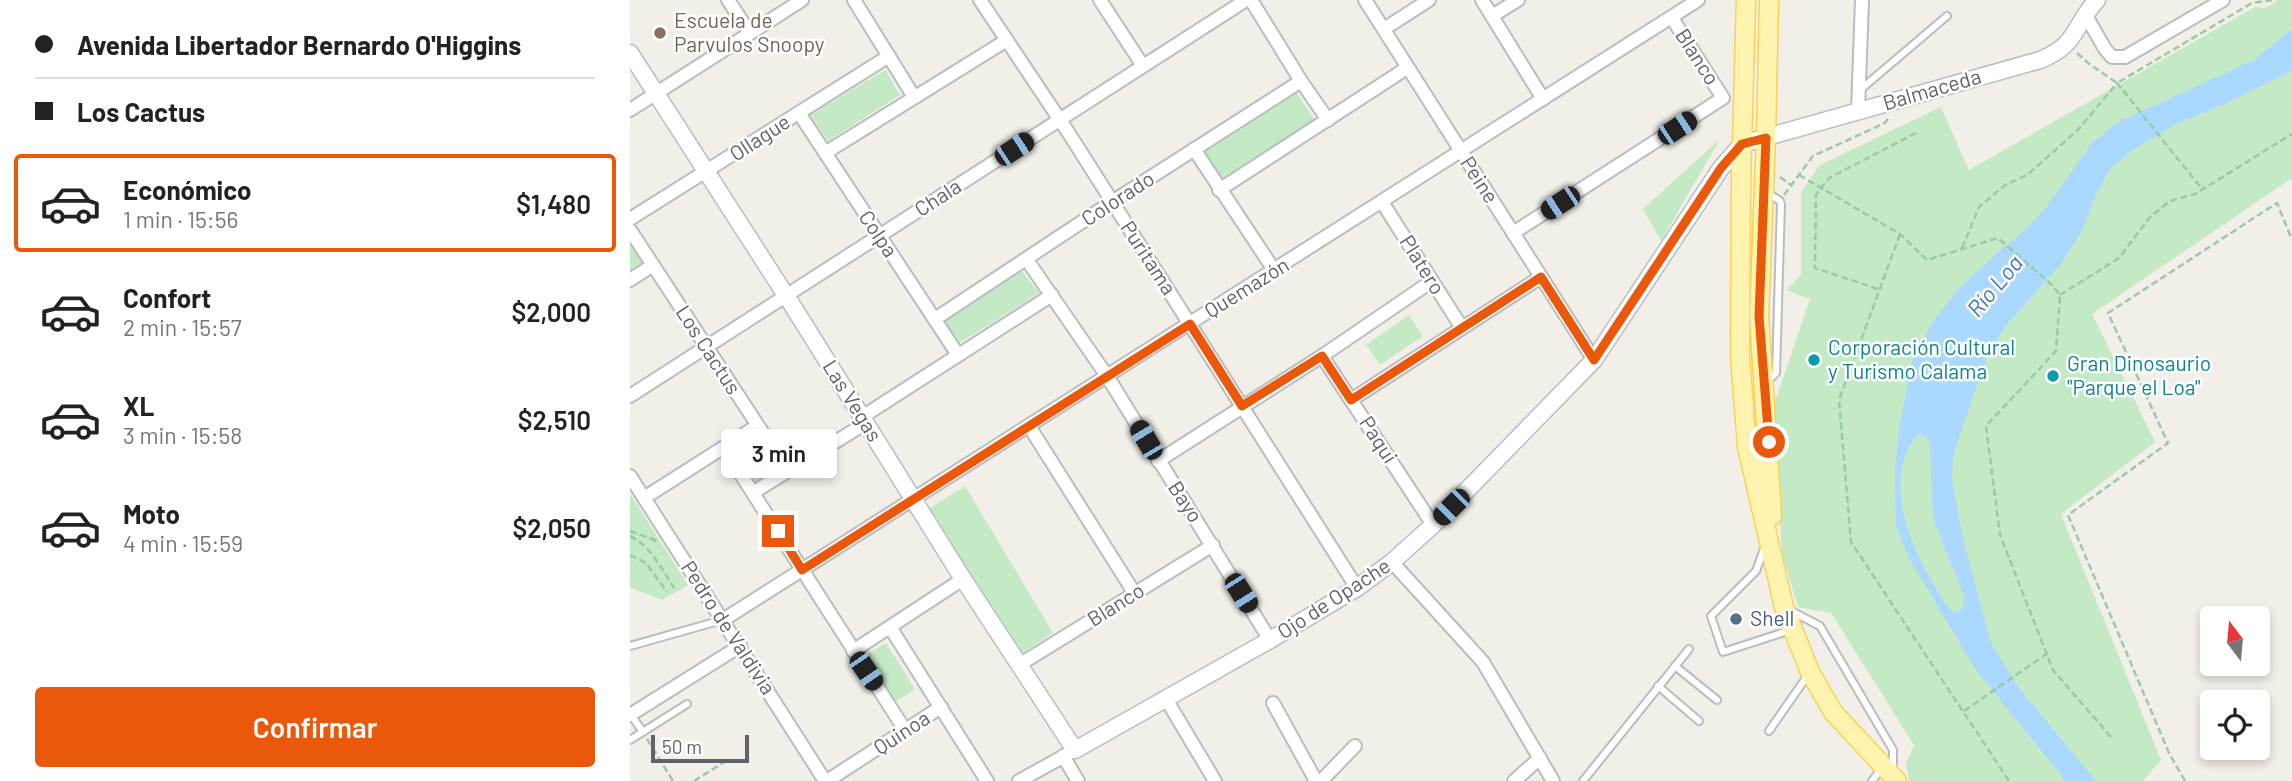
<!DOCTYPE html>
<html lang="es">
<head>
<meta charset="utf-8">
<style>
	body { margin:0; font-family:Barlow,sans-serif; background:#f6f6f6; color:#222; height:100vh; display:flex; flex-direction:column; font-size:26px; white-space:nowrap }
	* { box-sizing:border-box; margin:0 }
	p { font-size:23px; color:#767676 }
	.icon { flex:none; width:38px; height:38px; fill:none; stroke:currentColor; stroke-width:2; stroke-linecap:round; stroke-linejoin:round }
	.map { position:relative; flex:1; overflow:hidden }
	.drawer { display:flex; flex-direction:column; background:#fff; width:630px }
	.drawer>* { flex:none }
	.guide { display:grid; align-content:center; height:154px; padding:0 35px; background:#fff }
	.needle { width:46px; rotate:344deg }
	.fabs { position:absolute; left:1570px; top:606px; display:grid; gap:14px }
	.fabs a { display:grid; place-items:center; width:70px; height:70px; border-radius:7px; background:#fff; box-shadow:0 4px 10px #0003; font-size:35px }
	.scale { position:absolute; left:21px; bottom:18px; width:98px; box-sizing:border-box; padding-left:7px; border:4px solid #5e6368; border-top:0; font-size:19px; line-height:24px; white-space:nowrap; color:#5e6368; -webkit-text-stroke:5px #fff; paint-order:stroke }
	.end { position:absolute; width:32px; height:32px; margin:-16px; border:9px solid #ea580c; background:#fff; box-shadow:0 0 0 4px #fff }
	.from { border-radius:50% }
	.bubble { position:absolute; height:49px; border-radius:7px; background:#fff; box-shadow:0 4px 10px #0003; font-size:23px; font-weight:600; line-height:49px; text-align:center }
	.car { position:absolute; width:21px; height:42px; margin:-21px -10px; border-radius:9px; box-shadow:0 0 5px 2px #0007; background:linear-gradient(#222 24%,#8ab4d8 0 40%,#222 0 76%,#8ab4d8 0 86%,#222 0) }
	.guide b { display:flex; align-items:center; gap:24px; height:66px; font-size:26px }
	.guide b+b { border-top:2px solid #e0e0e0 }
	.guide i { width:18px; height:18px; background:#222 }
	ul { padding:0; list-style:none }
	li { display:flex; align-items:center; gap:21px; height:98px; margin:0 14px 10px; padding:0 21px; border:4px solid transparent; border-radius:7px }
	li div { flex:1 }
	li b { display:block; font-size:26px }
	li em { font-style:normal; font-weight:600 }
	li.active { border-color:#ea580c }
	li>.icon { width:63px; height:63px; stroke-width:1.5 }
	.cta { display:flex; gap:14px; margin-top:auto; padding:14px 35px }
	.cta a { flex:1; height:80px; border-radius:7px; background:#ea580c; color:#fff; font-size:28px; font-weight:600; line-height:80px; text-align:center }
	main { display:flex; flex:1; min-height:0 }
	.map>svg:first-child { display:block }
</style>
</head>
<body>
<main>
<section class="drawer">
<div class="guide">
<b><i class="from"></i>Avenida Libertador Bernardo O'Higgins</b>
<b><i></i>Los Cactus</b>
</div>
<ul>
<li class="active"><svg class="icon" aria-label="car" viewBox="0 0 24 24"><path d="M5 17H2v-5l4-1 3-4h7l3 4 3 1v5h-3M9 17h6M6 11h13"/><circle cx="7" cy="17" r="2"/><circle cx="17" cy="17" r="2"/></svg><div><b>Económico</b><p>1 min · 15:56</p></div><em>$1,480</em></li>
<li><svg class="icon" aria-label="car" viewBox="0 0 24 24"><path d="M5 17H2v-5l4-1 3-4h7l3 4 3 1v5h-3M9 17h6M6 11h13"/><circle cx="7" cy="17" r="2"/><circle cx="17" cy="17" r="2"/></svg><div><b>Confort</b><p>2 min · 15:57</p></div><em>$2,000</em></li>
<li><svg class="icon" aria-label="car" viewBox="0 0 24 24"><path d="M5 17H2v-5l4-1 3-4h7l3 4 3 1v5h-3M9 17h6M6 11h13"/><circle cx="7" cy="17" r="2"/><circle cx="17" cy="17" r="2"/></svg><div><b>XL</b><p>3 min · 15:58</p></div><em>$2,510</em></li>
<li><svg class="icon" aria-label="car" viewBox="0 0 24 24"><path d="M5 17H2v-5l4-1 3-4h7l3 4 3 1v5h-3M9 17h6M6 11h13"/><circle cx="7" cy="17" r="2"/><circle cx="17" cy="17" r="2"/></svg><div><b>Moto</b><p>4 min · 15:59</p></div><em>$2,050</em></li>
</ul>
<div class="cta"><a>Confirmar</a></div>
</section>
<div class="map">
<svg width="1662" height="781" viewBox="0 0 1662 781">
	<rect width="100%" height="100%" fill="#f1efe7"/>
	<g fill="#c3eac4">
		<path d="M 1648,0 L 1662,0 L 1662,178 L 1462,314 L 1525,442 L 1431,514 L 1531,760 L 1513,781 L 1279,781 L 1276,764 L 1284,745 L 1201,613 L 1168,607 L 1152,553 L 1143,407 L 1180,299 L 1157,290 L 1171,275 L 1171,192 L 1190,165 L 1311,107 L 1339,170 L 1625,7 L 1636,8 Z"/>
		<path d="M 255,70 L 270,95 L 198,141 L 181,115 Z"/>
		<path d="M 665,91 L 685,120 L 591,179 L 571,150 Z"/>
		<path d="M 1090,139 L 1031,241 L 1013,209 Z"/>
		<path d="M 0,241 L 14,262 L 0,270 Z"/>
		<path d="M 392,271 L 409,293 L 326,345 L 309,321 Z"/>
		<path d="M 779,315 L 793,336 L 750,365 L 736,345 Z"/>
		<path d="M 127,426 L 157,470 L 124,492 L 94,448 Z"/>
		<path d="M 335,486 L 423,633 L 389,655 L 298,509 Z"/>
		<path d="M 0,494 L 58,585 L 32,600 L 0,587 Z"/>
		<path d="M 256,643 L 285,689 L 265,702 L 235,656 Z"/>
	</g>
	<path fill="#aad8ff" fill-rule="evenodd" d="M 1662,29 L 1662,71 L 1597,103 L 1546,124 L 1504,149 L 1481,168 L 1466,194 L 1452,231 L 1430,265 L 1375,327 L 1358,353 L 1323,455 L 1322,480 L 1333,539 L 1361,643 L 1389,688 L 1466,781 L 1436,781 L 1346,670 L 1280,560 L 1266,526 L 1265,470 L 1269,429 L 1282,361 L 1303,321 L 1329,289 L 1366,254 L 1399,226 L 1417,206 L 1462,143 L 1486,123 L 1624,60 ZM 1288,434 L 1295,436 L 1300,444 L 1303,519 L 1334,596 C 1334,605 1333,613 1322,612 C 1290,570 1245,483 1288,434 Z"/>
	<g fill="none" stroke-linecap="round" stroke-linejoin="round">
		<g stroke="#b9bdc1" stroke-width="10">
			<g id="service">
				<path d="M 1230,90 L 1317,16"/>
				<path d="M 1135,384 L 1146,373 L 1151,204 L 1150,201 L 1138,193"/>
				<path d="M 1135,546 L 1126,571 L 1081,616 L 1093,652 L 1161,630"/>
				<path d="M 1161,611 L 1190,626 L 1263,750 L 1263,772"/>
				<path d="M 0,646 L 92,620"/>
				<path d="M 1045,666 L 1087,700"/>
				<path d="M 1028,686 L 1069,721"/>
				<path d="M 1,715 L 13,732"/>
				<path d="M 1139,731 L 1178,675"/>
				<path d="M 0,740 L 57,704"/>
				<path d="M 953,781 L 1059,649"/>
				<path d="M 1242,781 L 1251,769"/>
			</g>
		</g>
		<g stroke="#b9bdc1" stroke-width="16">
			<g id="minor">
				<path d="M 98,0 L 120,33"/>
				<path d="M 224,0 L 284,97"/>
				<path d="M 350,0 L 438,132 L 727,588"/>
				<path d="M 470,0 L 513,66"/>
				<path d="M 621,0 L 671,81 L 698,120"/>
				<path d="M 735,0 L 964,360"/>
				<path d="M 852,0 L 913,99"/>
				<path d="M 1455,14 L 1475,49 L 1482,57 L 1495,57 L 1593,0"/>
				<path d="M 862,16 L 888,0"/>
				<path d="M 754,29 L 799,0"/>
				<path d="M 0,110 L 172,0"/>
				<path d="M 1228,111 L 1232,0"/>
				<path d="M 169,113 L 328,355"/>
				<path d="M 564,149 L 644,270"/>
				<path d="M 195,153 L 377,40"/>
				<path d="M 589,190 L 777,68"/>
				<path d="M 752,202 L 832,328"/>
				<path d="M 0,219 L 259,56"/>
				<path d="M 0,230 L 157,470"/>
				<path d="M 883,233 L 1093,98 L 1042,18"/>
				<path d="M 397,260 L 477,376 L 640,640"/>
				<path d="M 0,280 L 23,265"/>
				<path d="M 305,319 L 482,202 L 671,81"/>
				<path d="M 692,356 L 803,525"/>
				<path d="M 0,396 L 616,0"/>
				<path d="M 721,400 L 911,277"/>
				<path d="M 232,417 L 422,295"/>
				<path d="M 399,426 L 505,594"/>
				<path d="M 94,448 L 275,730"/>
				<path d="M 528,461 L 692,356 L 802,281"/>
				<path d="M 0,476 L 195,781"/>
				<path d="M 124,492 L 236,423"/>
				<path d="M 14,498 L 127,426"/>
				<path d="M 762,562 L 853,662 L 923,781"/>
				<path d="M 93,620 L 1068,0"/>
				<path d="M 260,627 L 357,781"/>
				<path d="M 223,651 L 333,579"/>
				<path d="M 389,665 L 583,545"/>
				<path d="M 536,699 L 585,781"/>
				<path d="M 643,703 L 686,781"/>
				<path d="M 0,715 L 110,646"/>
				<path d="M 433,756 L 448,781"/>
				<path d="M 197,781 L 311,707"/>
				<path d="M 389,781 L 445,750"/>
				<path d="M 691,781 L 725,746"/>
				<path d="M 884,781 L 910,758"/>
			</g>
		</g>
		<g stroke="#babdc3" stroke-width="19">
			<path id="secondary" d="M 0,53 L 164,308 L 333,579 L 445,750 L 640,640 L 727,588 L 762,562 L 803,525 L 964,360 L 1091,168 L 1112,144 L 1410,60 C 1449,44 1442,27 1467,0"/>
		</g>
		<g stroke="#fbd157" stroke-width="21">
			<g id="primary">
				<path d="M 1116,0 L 1111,181 L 1110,356 L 1117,447 L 1154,607 L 1180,672 L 1203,712 L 1267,781"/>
				<path d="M 1139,0 L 1136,138 L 1129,316 L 1142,516"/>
			</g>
		</g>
		<g stroke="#9ac9a9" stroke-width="2.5" stroke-dasharray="7 3.5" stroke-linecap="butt">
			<path d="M 1447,53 L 1458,63 L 1487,83 L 1622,3 L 1642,0"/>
			<path d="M 1169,175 L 1270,234 L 1297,260 L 1368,238 L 1422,285 L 1430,295 L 1426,351 L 1356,426 L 1370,535 L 1423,670 L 1481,737"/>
			<path d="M 1150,177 L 1161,185"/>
			<path d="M 1154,195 L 1183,156 L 1255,123 L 1260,116"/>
			<path d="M 1270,234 L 1209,400 L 1221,542 L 1379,781"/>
			<path d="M 1332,248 L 1349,207 L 1375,185 L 1397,175 L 1448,130 L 1487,83 L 1572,189"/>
			<path d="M 1248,289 L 1185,268 L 1186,195 L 1191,188 L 1199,178 L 1288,132"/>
			<path d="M 1430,295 L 1489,258 L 1520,217 L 1540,201 L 1565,194 L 1662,134"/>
			<path d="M 0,531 L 27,541"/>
			<path d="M 0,536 C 21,546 32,570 44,588"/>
			<path d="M 0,555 L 16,563 L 37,592"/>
			<path d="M 1334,711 L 1418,653"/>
			<path d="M 17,739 L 43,781"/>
			<path d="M 64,781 L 99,759"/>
			<path d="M 1555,781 L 1539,753 L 1438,515 L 1538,443 L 1478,313 L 1647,203 L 1662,240"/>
		</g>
		<use href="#service" stroke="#fff" stroke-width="6"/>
		<use href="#minor" stroke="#fff" stroke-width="12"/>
		<use href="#secondary" stroke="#fff" stroke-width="16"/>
		<use href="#primary" stroke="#fff4af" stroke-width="18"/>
	</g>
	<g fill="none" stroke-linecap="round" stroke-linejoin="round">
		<path stroke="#ea580c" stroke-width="9" d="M 148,531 L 172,570 L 560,324 L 612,406 L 692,356 L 721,400 L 911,277 L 964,360 L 1091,168 L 1112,144 L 1136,138 L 1129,316 L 1139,442"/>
	</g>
	<circle fill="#8d6e63" stroke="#fff" stroke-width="2.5" cx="30" cy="33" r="7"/>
	<g fill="#0f9aa8" stroke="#fff" stroke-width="2.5">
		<circle cx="1184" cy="360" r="7"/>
		<circle cx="1423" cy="376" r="7"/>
	</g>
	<circle fill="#5c6f8a" stroke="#fff" stroke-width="2.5" cx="1106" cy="619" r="7"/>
	<g text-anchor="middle" stroke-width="5" stroke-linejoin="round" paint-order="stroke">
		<g font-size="21" fill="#785e54" stroke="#fff" text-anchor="start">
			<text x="44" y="28">Escuela de<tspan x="44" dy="24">Parvulos Snoopy</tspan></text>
		</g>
		<g font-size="21" fill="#5e6368" stroke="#fff">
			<text transform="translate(1067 57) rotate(57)" y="7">Blanco</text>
			<text transform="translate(1302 90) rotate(-16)" y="7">Balmaceda</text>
			<text transform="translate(130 138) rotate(-33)" y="7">Ollague</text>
			<text transform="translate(849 180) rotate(57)" y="7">Peine</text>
			<text transform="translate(308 198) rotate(-33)" y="7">Chala</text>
			<text transform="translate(488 199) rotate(-33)" y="7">Colorado</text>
			<text transform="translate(248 234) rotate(56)" y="7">Colpa</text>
			<text transform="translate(518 258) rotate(57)" y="7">Puritama</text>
			<text transform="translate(792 265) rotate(58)" y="7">Platero</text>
			<text transform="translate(617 288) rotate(-32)" y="7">Quemazón</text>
			<text transform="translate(78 350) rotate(57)" y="7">Los Cactus</text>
			<text transform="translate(222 401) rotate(58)" y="7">Las Vegas</text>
			<text transform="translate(748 440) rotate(57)" y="7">Paqui</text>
			<text transform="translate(555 502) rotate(57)" y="7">Bayo</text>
			<text transform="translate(704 599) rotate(-33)" y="7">Ojo de Opache</text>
			<text transform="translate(486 605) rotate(-32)" y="7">Blanco</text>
			<text transform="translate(98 628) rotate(57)" y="7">Pedro de Valdivia</text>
			<text transform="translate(272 733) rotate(-33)" y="7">Quinoa</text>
		</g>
		<g font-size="21" fill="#0d838f" stroke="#fff" text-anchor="start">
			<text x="1198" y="355">Corporación Cultural<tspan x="1198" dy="24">y Turismo Calama</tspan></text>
			<text x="1437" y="371">Gran Dinosaurio<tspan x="1437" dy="24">"Parque el Loa"</tspan></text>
		</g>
		<g font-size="21" fill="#4e5e75" stroke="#fff" text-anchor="start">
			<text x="1120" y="626">Shell</text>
		</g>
		<g font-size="23" font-style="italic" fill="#3d77ba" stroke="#fff">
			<text transform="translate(1365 286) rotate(-50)" y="8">Río Loa</text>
		</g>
	</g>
</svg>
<div class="fabs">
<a><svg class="needle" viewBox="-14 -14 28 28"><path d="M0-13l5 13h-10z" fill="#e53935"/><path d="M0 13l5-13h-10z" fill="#767676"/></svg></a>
<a><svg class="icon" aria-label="locate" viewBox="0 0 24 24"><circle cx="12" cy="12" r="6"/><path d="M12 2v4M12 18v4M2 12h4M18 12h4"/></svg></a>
</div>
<div class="scale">50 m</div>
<i class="end from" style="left:1139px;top:442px"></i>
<i class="end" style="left:148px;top:531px"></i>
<div class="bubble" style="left:91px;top:429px;width:116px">3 min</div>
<i class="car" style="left:1047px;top:128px;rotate:57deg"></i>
<i class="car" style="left:384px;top:149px;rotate:57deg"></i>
<i class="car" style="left:930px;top:203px;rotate:237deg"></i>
<i class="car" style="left:516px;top:440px;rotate:329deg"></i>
<i class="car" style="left:821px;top:507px;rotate:225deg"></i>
<i class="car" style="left:611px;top:593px;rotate:148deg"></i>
<i class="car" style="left:236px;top:671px;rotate:146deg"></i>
</div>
</main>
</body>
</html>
